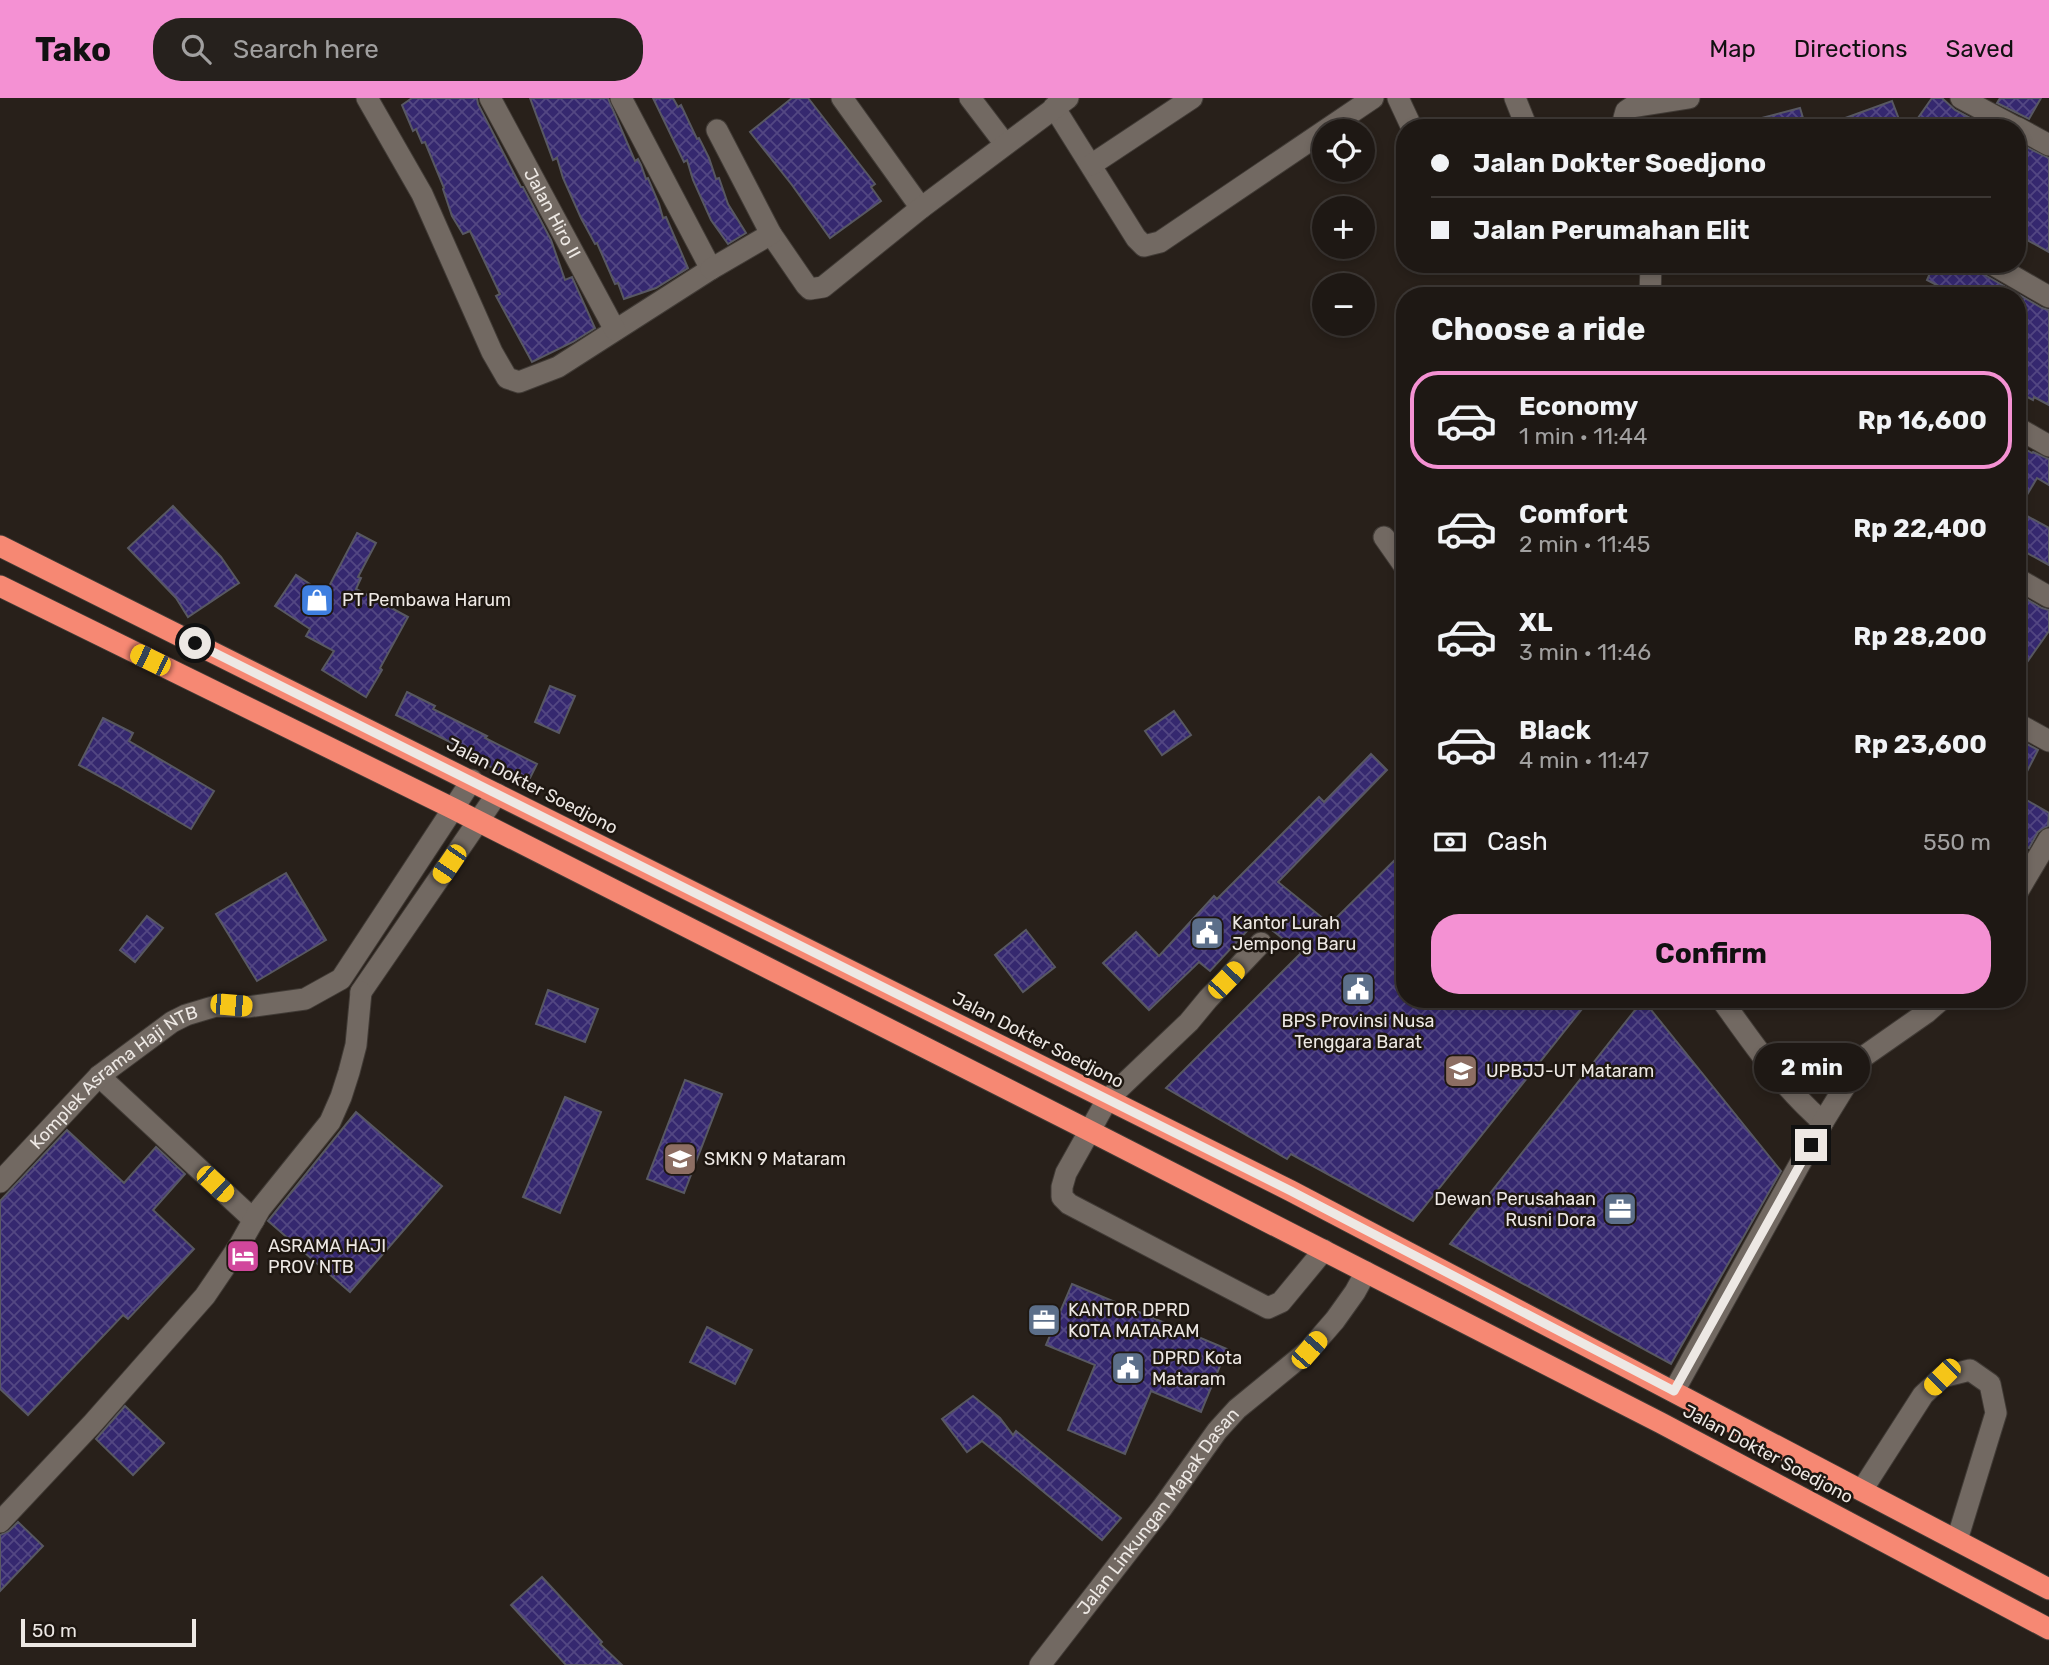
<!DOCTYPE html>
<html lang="en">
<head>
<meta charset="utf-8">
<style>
	body { margin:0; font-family:Rubik,sans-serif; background:#26211d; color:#f1f3f6; height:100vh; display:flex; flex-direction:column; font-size:26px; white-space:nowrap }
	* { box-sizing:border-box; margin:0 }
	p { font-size:23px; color:#a1a0a0 }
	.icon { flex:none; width:38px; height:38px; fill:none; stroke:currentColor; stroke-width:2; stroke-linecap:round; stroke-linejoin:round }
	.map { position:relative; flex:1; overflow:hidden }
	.panel { position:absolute; left:1396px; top:189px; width:630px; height:721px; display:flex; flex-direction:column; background:#1e1814; border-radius:28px; box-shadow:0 4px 10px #0003,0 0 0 2px #3c3734 }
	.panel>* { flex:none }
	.hud { position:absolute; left:1396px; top:21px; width:630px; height:154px; border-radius:28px; box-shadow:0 4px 10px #0003,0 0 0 2px #3c3734; display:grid; align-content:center; height:154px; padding:0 35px; background:#1e1814 }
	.buttons { position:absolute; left:1312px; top:21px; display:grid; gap:14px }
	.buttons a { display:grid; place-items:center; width:63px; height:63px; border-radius:50%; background:#1e1814; box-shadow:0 4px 10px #0003,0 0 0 2px #3c3734; font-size:35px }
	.scale { position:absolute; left:21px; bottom:18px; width:175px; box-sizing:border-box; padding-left:7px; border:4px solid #ede8e4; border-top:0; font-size:19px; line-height:24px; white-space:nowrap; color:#ede8e4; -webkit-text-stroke:5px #1e1711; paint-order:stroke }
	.end { position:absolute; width:32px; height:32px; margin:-16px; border:9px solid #ede8e4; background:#111; box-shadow:0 0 0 4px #111 }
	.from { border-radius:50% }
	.bubble { position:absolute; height:49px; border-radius:24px; background:#1e1814; box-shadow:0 4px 10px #0003,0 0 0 2px #3c3734; font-size:23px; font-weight:700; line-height:49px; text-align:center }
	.car { position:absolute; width:21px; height:42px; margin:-21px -10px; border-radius:9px; box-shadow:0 0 5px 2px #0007; background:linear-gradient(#f5c518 24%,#345 0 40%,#f5c518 0 76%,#345 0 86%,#f5c518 0) }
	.hud b { display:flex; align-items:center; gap:24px; height:66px; font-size:26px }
	.hud b+b { border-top:2px solid #3c3734 }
	.hud i { width:18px; height:18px; background:#f1f3f6 }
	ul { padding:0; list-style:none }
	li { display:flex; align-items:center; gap:21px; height:98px; margin:0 14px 10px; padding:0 21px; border:4px solid transparent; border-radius:28px }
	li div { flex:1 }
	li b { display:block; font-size:26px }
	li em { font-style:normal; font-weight:700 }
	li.on { border-color:#f491d3 }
	li>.icon { width:63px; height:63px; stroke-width:1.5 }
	h2 { padding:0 35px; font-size:32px; line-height:84px }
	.pay { display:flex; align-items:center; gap:18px; height:77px; padding:0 35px; font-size:26px }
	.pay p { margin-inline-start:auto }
	.primary-button { display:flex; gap:14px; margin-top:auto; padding:14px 35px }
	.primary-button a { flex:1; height:80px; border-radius:28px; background:#f491d3; color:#111; font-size:28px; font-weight:700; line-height:80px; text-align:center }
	header { display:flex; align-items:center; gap:42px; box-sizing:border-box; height:98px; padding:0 35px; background:#f491d3; color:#111 }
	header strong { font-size:33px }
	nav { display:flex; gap:38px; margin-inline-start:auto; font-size:24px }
	.search { width:490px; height:63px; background:#26211d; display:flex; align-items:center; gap:18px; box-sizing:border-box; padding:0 24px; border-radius:28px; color:#a1a0a0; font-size:26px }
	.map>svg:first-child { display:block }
</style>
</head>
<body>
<header>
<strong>Tako</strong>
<div class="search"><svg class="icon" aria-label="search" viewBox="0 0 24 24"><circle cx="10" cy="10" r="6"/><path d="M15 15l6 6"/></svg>Search here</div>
<nav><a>Map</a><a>Directions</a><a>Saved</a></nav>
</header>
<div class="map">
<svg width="2049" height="1567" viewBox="0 0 2049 1567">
	<defs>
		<pattern id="building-cross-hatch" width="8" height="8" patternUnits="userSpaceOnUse" patternTransform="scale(1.75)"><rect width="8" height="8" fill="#35286f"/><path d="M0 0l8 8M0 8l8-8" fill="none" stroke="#534783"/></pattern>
	</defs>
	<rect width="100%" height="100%" fill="#28201a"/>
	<g fill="url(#building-cross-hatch)" stroke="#585862" stroke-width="2">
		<path d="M 412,0 L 477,0 L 478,6 L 521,89 L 523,89 L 551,142 L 565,182 L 572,179 L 595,230 L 573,244 L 532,264 L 496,198 L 500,196 L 470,133 L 463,136 L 452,118 L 443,91 L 444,90 L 425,44 L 422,45 L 416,31 L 413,33 L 402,7 Z"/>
		<path d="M 530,0 L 608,0 L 635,63 L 638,61 L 641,67 L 646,81 L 648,80 L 659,106 L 663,120 L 666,119 L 688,170 L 656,190 L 624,201 L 618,185 L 615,186 L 597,145 L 595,146 L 581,120 L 563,80 L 557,60 L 553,62 Z"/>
		<path d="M 653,0 L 673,0 L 678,9 L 681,7 L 697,41 L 699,40 L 709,60 L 716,81 L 719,80 L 728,106 L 746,135 L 728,146 L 711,122 L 693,82 L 687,62 L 684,64 Z"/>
		<path d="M 792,0 L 808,0 L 875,86 L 871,89 L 881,103 L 830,140 L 792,87 L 750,34 Z"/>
		<path d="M 1932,0 L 1942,0 L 1955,12 L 1989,30 L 1932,30 L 1918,20 Z"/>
		<path d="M 2000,0 L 2041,0 L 2029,21 L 1997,5 Z"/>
		<path d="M 1892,3 L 1900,24 L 1882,30 L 1826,30 L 1826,27 Z"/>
		<path d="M 1800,10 L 1806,30 L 1750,30 L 1750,23 Z"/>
		<path d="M 2018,45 L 2049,60 L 2049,154 L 2018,137 Z"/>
		<path d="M 1934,166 L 1975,166 L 1979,169 L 1985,177 L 2042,210 L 2049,212 L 2049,307 L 2034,299 L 2033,302 L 2018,294 L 2018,198 L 1958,198 L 1927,182 Z"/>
		<path d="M 2018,347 L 2032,355 L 2033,354 L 2049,361 L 2049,387 L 2037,380 L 2018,412 Z"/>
		<path d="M 173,408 L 221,459 L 239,485 L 188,519 L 176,500 L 128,450 Z"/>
		<path d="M 2018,413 L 2049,430 L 2049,467 L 2018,450 Z"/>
		<path d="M 357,435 L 376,445 L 358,479 L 361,480 L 356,491 L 408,519 L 380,570 L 382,572 L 366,599 L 322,572 L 334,553 L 306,538 L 310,531 L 275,508 L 296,477 L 325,496 Z"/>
		<path d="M 2018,496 L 2042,510 L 2049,512 L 2049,533 L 2018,577 Z"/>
		<path d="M 550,588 L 575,598 L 559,635 L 535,624 Z"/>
		<path d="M 407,594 L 435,608 L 433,611 L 487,638 L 485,640 L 537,666 L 529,682 L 503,670 L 501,675 L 477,661 L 478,658 L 396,617 Z"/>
		<path d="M 1174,613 L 1191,637 L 1162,657 L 1145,633 Z"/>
		<path d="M 103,620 L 133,635 L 129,643 L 214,693 L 191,731 L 116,687 L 79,667 Z"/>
		<path d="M 2018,641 L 2038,652 L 2018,691 Z"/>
		<path d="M 1371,656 L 1387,672 L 1278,784 L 1330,826 L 1405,752 L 1405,901 L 1590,901 L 1413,1123 L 1291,1056 L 1287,1061 L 1166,990 L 1301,855 L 1258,821 L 1210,873 L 1199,864 L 1149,912 L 1103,865 L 1136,834 L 1159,858 L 1214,798 L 1217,801 L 1319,699 L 1324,704 Z"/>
		<path d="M 2018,697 L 2049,715 L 2048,728 L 2038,734 L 2029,750 L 2018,743 Z"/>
		<path d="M 286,775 L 326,842 L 257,883 L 216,816 Z"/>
		<path d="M 147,818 L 163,830 L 135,864 L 120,852 Z"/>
		<path d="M 1026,832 L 1055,869 L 1023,894 L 995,857 Z"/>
		<path d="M 548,892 L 598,911 L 585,944 L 536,926 Z"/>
		<path d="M 1643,902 L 1781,1073 L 1671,1266 L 1450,1146 Z"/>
		<path d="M 685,982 L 722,996 L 684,1095 L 647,1081 Z"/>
		<path d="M 565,999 L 601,1014 L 560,1115 L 523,1099 Z"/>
		<path d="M 356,1014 L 442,1088 L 350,1194 L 268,1123 Z"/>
		<path d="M 67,1032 L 124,1085 L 156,1049 L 185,1076 L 153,1112 L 194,1151 L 128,1221 L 123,1217 L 28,1317 L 0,1291 L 0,1103 Z"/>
		<path d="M 1072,1186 L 1227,1251 L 1201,1314 L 1151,1293 L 1125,1356 L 1068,1332 L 1095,1267 L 1046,1247 Z"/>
		<path d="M 707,1229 L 752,1252 L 735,1286 L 690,1264 Z"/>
		<path d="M 973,1298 L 1000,1320 L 1013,1337 L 1016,1333 L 1121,1420 L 1102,1442 L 982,1343 L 967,1354 L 942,1321 Z"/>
		<path d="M 125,1308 L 164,1345 L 133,1377 L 96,1341 Z"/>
		<path d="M 18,1424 L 43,1448 L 0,1493 L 0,1437 L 9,1433 Z"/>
		<path d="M 542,1479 L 602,1544 L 600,1546 L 622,1567 L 566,1567 L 511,1507 Z"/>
	</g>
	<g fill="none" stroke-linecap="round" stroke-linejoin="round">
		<g stroke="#413b36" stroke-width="23">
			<g id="minor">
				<path d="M 367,0 L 422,96 L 492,254 L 507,280 L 519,284 L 558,269 L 711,171 L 621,0"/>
				<path id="s1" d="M 490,0 L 615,232"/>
				<path d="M 842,0 L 921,110"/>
				<path d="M 970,0 L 1005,46"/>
				<path d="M 1398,0 L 1412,30"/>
				<path d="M 1515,0 L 1527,30"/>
				<path d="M 1961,0 L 2017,30"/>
				<path d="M 1054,9 L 1136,140 L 1144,148 L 1160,144 L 1373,0"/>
				<path d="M 1625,30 L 1624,20 L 1626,13 L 1632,9 L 1689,0"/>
				<path d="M 2018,30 L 2049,47"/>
				<path d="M 1091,67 L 1192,0"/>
				<path d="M 771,136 L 806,187 L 810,191 L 823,189 L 921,110 L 1068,0"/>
				<path d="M 1992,166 L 2049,199"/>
				<path d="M 711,171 L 771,136 L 717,32"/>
				<path d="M 1650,198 L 1651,166"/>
				<path d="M 2018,330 L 2049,348"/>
				<path d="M 1384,439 L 1405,469"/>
				<path d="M 2018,481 L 2049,499"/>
				<path d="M 2018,626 L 2049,643"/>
				<path d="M 2018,793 L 2049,741"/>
				<path d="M 1261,845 L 1208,901 L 1189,924 L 1107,1002 L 1066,1075 L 1062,1089 L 1062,1099 L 1069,1106 L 1268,1210 L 1281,1204 L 1324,1152"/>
				<path d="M 361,894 L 497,696"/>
				<path d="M 1721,901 C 1752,944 1782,989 1823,1024"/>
				<path d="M 99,978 L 254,1122"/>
				<path id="s2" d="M 0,1084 L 99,978 L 172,924 L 186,917 L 216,908 L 247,909 L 305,901 L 341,881 L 472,682"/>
				<path d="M 1674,1293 L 1823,1024 L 1863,959 L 1926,915 L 1942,901"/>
				<path d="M 1862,1392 L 1923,1297 L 1942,1279 L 1970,1272 L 1990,1286 L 1996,1315 L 1957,1442"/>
				<path d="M 0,1424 L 93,1325 L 205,1198 L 239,1148 L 260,1111 L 330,1024 L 341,999 L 349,974 L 356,947 L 361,894"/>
				<path id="s3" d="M 1040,1567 L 1162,1410 L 1217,1333 L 1237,1311 L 1309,1252 L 1335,1222 L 1355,1194 L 1366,1174"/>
			</g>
		</g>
		<g stroke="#413b36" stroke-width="23">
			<g id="highway">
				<path d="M 0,448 L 1291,1093 L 2049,1491"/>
				<path d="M 0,488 L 452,710 L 1088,1032 L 1661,1325 L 2049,1531"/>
			</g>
		</g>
		<use href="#minor" stroke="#726962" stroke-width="21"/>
		<use href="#highway" stroke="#f68873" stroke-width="21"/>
	</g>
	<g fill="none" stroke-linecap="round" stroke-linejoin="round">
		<path stroke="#ede8e4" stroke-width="9" d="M 195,545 L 1291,1093 L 1674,1293 L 1811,1047"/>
	</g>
	<defs>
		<g id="shop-square" transform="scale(1.75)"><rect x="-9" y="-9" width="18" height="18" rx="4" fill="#3f7fe0" stroke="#1e1711"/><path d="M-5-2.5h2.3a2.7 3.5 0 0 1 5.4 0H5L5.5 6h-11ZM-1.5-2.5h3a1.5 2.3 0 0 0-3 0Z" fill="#fff"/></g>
		<g id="civic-square" transform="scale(1.75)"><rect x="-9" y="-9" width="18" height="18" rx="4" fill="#5c6f8a" stroke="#1e1711"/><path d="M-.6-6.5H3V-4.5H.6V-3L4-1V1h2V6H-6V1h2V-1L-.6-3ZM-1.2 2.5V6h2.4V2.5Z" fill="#fff"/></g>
		<g id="university-square" transform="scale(1.75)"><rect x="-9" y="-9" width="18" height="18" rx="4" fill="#8d6e63" stroke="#1e1711"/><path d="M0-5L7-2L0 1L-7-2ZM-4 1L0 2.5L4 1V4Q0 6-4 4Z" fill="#fff"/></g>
		<g id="school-square" transform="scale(1.75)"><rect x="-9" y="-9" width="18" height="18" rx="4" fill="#8d6e63" stroke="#1e1711"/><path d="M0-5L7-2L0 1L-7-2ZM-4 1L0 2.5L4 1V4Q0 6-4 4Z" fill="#fff"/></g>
		<g id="office-square" transform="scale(1.75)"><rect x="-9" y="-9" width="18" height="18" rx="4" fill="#5c6f8a" stroke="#1e1711"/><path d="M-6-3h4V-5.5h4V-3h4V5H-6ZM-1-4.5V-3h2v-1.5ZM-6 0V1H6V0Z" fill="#fff"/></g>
		<g id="hotel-square" transform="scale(1.75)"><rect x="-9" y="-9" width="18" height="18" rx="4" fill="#d1479c" stroke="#1e1711"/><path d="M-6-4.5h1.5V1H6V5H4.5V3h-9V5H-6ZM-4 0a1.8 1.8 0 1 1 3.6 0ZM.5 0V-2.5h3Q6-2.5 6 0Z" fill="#fff"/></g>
	</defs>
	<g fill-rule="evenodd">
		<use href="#shop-square" x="317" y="502"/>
		<use href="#civic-square" x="1207" y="835"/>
		<use href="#civic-square" x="1358" y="891"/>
		<use href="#university-square" x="1461" y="973"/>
		<use href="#school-square" x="680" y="1061"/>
		<use href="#office-square" x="1620" y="1111"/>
		<use href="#hotel-square" x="243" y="1158"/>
		<use href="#office-square" x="1044" y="1222"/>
		<use href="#civic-square" x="1128" y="1270"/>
	</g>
	<g text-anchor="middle" stroke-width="5" stroke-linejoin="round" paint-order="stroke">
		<g font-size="18" fill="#ede8e4" stroke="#1e1711">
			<text dy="6" stroke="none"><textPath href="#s1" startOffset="131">Jalan Hiro II</textPath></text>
			<text transform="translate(532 688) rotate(27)" y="6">Jalan Dokter Soedjono</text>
			<text transform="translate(1038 942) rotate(27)" y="6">Jalan Dokter Soedjono</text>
			<text dy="6" stroke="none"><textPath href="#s2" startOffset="156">Komplek Asrama Haji NTB</textPath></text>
			<text transform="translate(1768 1356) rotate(28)" y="6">Jalan Dokter Soedjono</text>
			<text dy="6" stroke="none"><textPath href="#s3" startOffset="194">Jalan Linkungan Mapak Dasan</textPath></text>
		</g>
		<g font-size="18" fill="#ede8e4" stroke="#1e1711" text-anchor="start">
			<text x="342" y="508">PT Pembawa Harum</text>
			<text x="1232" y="831">Kantor Lurah<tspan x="1232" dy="21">Jempong Baru</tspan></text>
			<text x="1358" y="929" text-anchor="middle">BPS Provinsi Nusa<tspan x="1358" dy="21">Tenggara Barat</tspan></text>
			<text x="1486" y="979">UPBJJ-UT Mataram</text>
			<text x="704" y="1067">SMKN 9 Mataram</text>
			<text x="1596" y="1107" text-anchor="end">Dewan Perusahaan<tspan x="1596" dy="21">Rusni Dora</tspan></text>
			<text x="268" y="1154">ASRAMA HAJI<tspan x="268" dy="21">PROV NTB</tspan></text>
			<text x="1068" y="1218">KANTOR DPRD<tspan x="1068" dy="21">KOTA MATARAM</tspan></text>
			<text x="1152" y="1266">DPRD Kota<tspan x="1152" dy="21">Mataram</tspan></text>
		</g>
	</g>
</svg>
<div class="buttons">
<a><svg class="icon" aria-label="locate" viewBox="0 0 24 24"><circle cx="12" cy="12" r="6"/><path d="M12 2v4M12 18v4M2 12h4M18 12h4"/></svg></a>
<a>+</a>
<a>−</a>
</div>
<div class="scale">50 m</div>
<i class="end from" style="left:195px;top:545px"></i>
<i class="end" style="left:1811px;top:1047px"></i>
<div class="bubble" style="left:1754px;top:945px;width:116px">2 min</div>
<i class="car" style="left:150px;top:562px;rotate:296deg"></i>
<i class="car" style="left:449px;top:766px;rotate:214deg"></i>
<i class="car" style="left:1226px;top:882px;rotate:44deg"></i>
<i class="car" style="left:231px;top:907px;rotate:95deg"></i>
<i class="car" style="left:215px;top:1086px;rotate:133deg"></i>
<i class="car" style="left:1309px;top:1252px;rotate:41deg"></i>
<i class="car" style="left:1942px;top:1279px;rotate:225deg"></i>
<div class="hud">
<b><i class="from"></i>Jalan Dokter Soedjono</b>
<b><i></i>Jalan Perumahan Elit</b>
</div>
<section class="panel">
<h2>Choose a ride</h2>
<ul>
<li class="on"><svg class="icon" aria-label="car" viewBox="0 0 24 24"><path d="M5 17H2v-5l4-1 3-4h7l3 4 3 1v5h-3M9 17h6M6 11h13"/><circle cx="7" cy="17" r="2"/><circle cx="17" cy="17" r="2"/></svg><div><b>Economy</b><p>1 min · 11:44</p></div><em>Rp 16,600</em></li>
<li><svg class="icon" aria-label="car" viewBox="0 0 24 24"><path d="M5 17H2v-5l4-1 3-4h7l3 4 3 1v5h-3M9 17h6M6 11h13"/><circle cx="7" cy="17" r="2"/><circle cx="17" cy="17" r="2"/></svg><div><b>Comfort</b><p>2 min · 11:45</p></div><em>Rp 22,400</em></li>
<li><svg class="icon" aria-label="car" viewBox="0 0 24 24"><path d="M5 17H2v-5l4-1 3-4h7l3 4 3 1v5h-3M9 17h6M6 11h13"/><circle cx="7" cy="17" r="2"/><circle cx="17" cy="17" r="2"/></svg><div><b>XL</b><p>3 min · 11:46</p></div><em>Rp 28,200</em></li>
<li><svg class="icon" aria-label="car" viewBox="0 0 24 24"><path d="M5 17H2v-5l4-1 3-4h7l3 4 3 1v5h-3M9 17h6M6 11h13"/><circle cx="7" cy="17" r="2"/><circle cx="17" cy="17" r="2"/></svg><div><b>Black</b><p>4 min · 11:47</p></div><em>Rp 23,600</em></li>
</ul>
<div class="pay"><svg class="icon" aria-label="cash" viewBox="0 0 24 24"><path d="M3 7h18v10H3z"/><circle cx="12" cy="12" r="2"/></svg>Cash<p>550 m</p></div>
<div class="primary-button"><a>Confirm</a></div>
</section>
</div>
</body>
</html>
